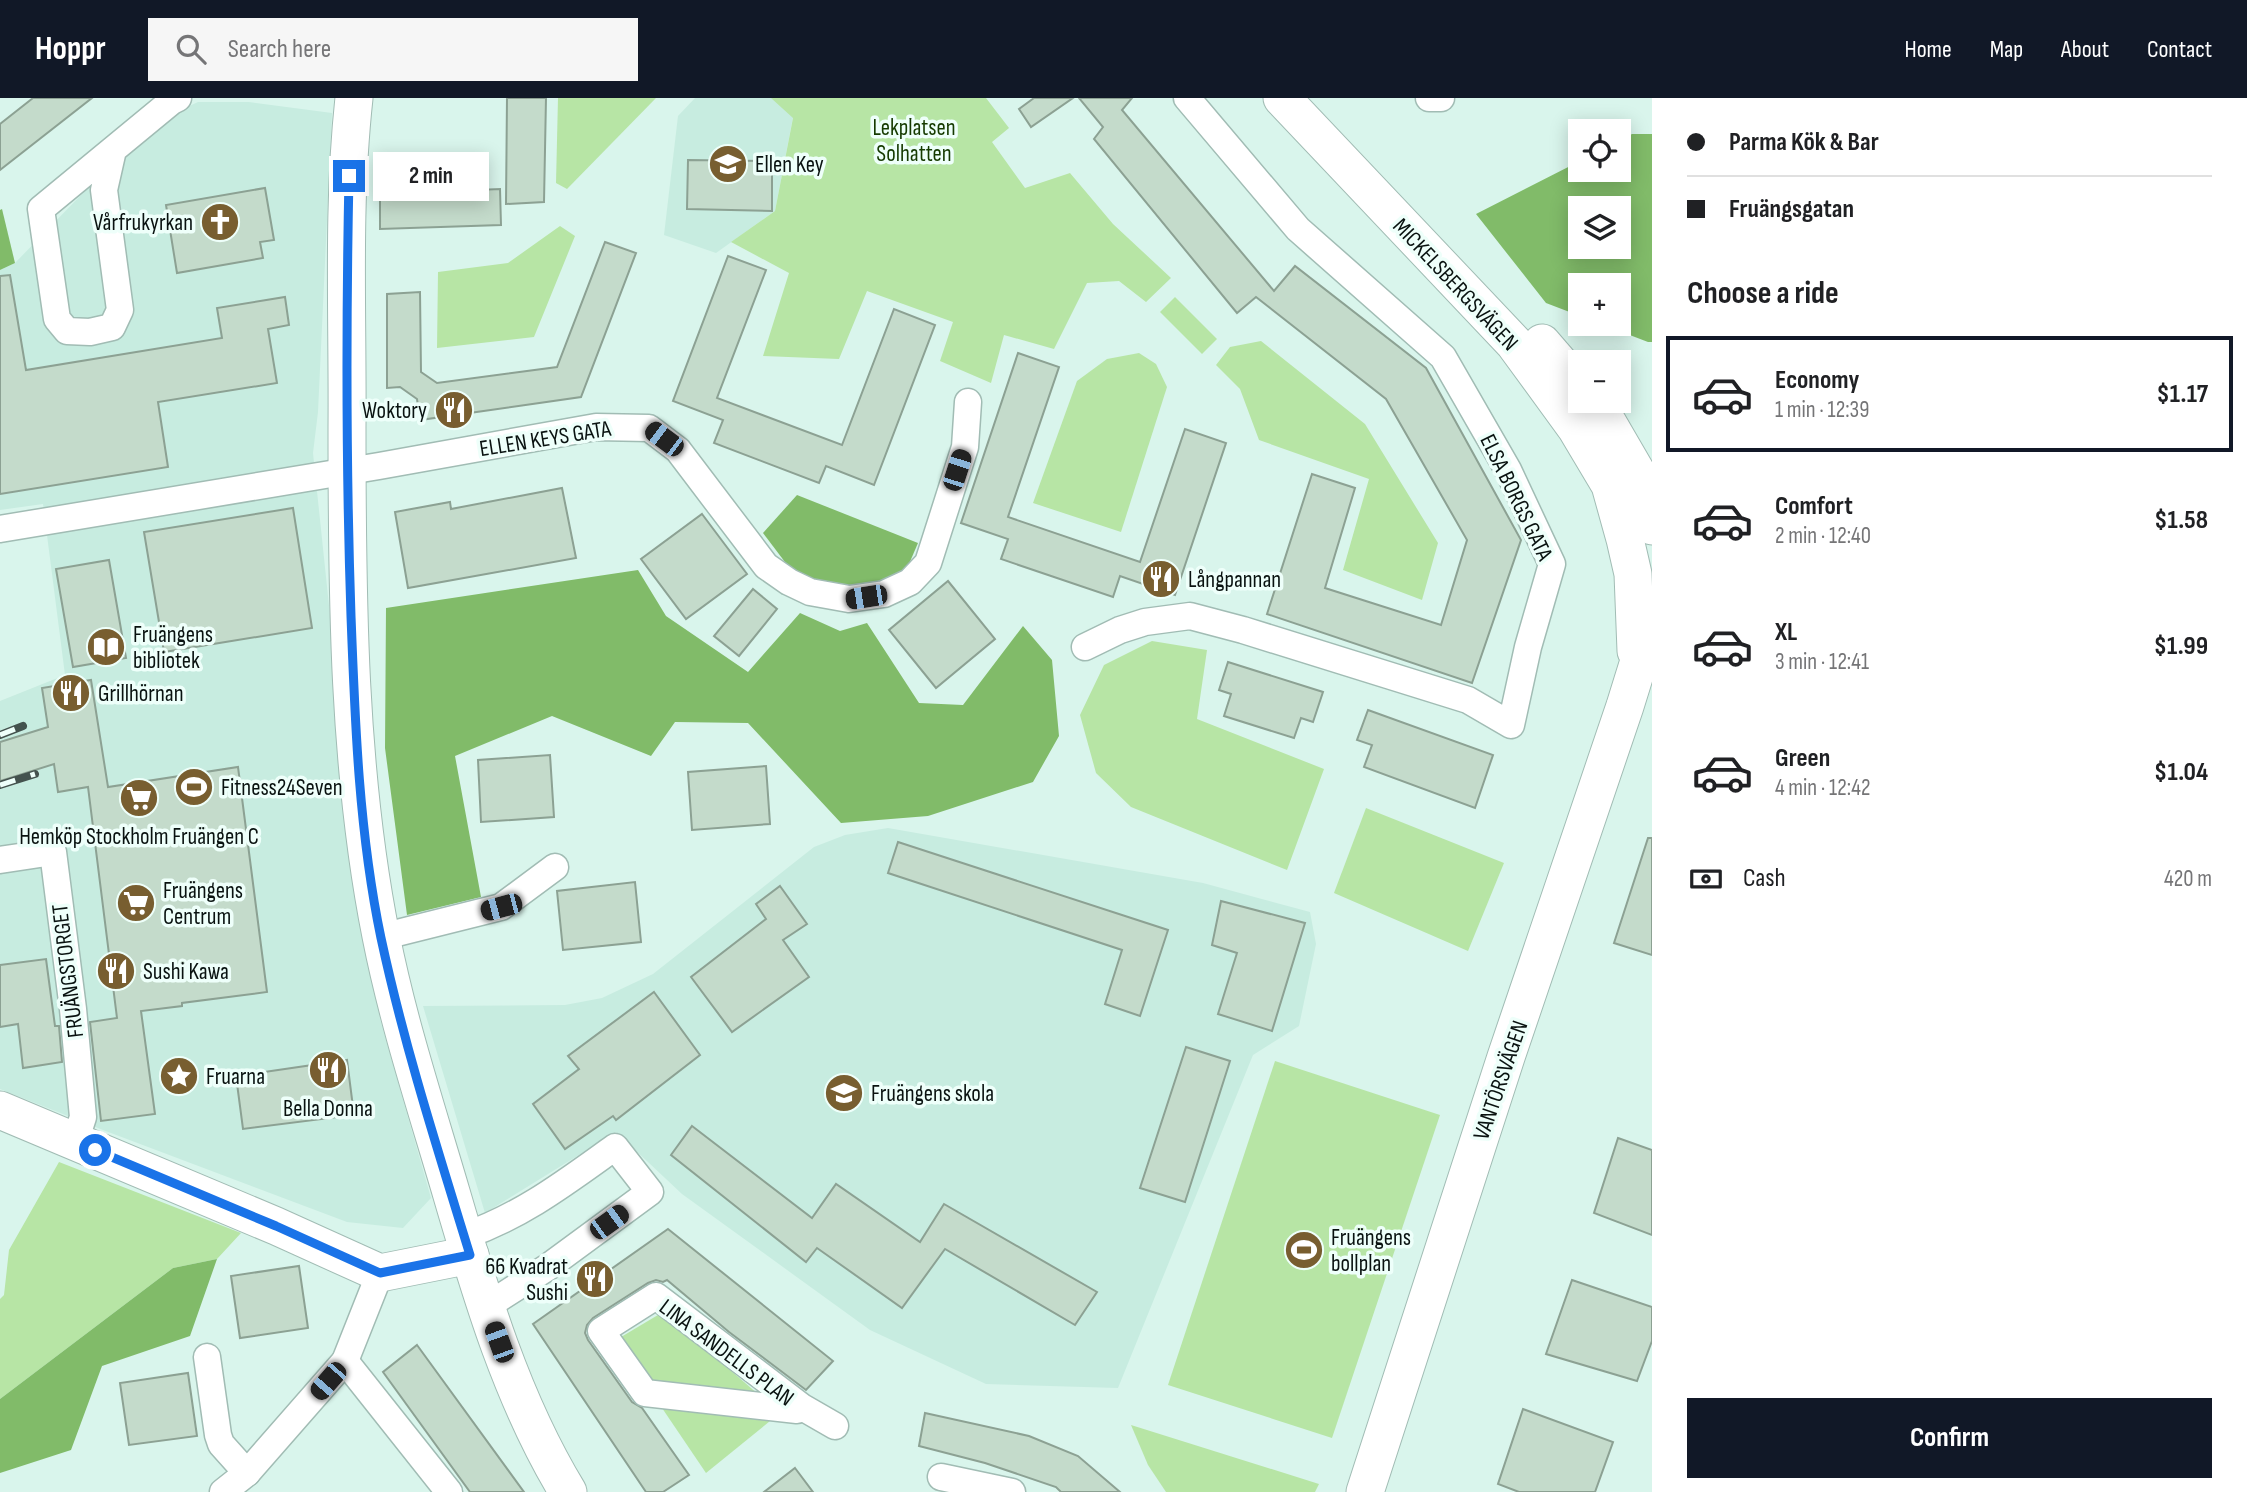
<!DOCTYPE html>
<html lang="en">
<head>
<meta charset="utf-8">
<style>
	body { margin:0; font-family:"Sofia Sans Condensed",sans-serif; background:#f6f6f6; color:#202124; height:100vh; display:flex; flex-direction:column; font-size:26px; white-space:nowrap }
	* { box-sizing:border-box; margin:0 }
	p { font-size:23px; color:#757577 }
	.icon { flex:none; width:38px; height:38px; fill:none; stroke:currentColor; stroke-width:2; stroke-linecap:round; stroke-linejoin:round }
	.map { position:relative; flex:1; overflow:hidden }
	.sheet { display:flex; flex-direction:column; background:#fff; width:595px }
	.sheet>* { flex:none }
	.top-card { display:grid; align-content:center; height:154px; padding:0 35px; background:#fff }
	.buttons { position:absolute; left:1568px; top:21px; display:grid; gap:14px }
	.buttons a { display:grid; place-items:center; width:63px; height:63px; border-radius:0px; background:#fff; box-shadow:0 4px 18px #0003; font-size:35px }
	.end { position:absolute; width:32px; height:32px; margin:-16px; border:9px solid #1a73e8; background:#fff; box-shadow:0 0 0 4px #fff }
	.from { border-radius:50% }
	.bubble { position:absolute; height:49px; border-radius:0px; background:#fff; box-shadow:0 4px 18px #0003; font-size:23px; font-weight:700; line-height:49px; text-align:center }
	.car { position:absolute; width:21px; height:42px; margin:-21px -10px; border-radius:9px; box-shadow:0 0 5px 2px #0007; background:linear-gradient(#222 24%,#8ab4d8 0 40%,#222 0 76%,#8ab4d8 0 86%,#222 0) }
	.top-card b { display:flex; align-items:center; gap:24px; height:66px; font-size:26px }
	.top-card b+b { border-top:2px solid #e0e0e0 }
	.top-card i { width:18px; height:18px; background:#202124 }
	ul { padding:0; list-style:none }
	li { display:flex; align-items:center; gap:21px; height:116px; margin:0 14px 10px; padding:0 21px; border:4px solid transparent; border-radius:0px }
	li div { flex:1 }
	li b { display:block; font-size:26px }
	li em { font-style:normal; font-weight:700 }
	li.selected { border-color:#111827 }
	li>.icon { width:63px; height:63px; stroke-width:1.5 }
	h2 { padding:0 35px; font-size:32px; line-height:84px }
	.pay { display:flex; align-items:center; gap:18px; height:77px; padding:0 35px; font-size:26px }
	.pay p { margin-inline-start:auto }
	.primary-button { display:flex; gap:14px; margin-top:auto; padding:14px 35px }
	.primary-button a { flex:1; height:80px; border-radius:0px; background:#111827; color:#fff; font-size:28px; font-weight:700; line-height:80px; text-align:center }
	header { display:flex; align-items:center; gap:42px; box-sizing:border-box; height:98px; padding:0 35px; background:#111827; color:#fff }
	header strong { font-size:33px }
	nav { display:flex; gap:38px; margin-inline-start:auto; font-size:24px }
	.search { width:490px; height:63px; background:#f6f6f6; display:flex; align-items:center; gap:18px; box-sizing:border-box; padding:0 24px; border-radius:0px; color:#757577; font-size:26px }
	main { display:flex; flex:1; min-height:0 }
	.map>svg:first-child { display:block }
</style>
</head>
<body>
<header>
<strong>Hoppr</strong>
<div class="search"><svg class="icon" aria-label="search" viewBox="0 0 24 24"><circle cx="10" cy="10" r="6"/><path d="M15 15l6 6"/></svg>Search here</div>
<nav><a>Home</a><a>Map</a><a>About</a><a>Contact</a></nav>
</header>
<main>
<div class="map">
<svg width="1652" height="1394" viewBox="0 0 1652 1394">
	<rect width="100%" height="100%" fill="#d9f5ec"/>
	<g fill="#c7ece0">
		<path d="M 695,0 L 773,0 L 793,19 L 775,113 L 716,155 L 664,137 L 678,18 Z"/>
		<path d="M 198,4 L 249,4 L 332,15 L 318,314 L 313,355 L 354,746 L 380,921 L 431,1100 L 403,1130 L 347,1124 L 103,1032 L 0,991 L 0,603 L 65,577 L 43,406 L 0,412 L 0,172 L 15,165 L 149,27 Z"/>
		<path d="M 888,730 L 1203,785 L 1310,814 L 1316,846 L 1299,928 L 1253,957 L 1118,1290 L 986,1286 L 870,1232 L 682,1096 L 616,1034 L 485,1115 L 423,908 L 565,907 L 602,900 L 653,876 L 814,749 L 845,737 Z"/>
	</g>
	<g fill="#b7e5a5">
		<path d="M 558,0 L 656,0 L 567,91 L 556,85 Z"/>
		<path d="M 771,0 L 986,0 L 1009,30 L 992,44 L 1025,90 L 1070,75 L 1113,126 L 1171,180 L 1146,204 L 1119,183 L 1087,185 L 1054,251 L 1004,237 L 991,285 L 940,263 L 953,224 L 867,193 L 839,261 L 763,258 L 789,175 L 731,144 L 775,113 L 793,20 Z"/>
		<path d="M 560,128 L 575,138 L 534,239 L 437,250 L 438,174 L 508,165 Z"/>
		<path d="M 1175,199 L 1217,241 L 1202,256 L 1160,214 Z"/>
		<path d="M 1261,243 L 1365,326 L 1438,445 L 1422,502 L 1343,472 L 1369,381 L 1259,342 L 1240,291 L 1216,267 L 1230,249 Z"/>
		<path d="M 1139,255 L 1156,266 L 1167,289 L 1121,434 L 1033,405 L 1077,283 L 1107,261 Z"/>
		<path d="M 1152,543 L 1207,552 L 1197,621 L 1324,671 L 1287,772 L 1131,709 L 1096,675 L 1080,617 L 1104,567 Z"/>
		<path d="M 1366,710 L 1504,765 L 1468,853 L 1334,795 Z"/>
		<path d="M 1275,963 L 1440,1017 L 1332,1340 L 1168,1287 Z"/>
		<path d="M 59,1064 L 241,1135 L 217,1161 L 173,1170 L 0,1301 L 0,1201 L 4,1197 L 9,1152 Z"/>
		<path d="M 663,1214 L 780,1315 L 706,1375 L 616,1242 Z"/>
		<path d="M 1131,1327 L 1319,1386 L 1315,1394 L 1166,1394 L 1148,1367 Z"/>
	</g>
	<g fill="#81bb69" fill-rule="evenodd">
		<path d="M 1632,36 L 1652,36 L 1652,244 L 1648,244 L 1601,226 L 1619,226 L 1619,187 L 1580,187 L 1580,218 L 1546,205 L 1476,116 L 1580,63 L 1580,72 L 1619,72 L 1619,43 ZM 1619,110 L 1619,149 L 1580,149 L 1580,110 Z"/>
		<path d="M 2,111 L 15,165 L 0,172 L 0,112 Z"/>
		<path d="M 797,397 L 918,445 L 906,473 L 889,483 L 856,490 L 828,487 L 791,472 L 763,435 Z"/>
		<path d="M 638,472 L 666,518 L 748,574 L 800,515 L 840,533 L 867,525 L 919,605 L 963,607 L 1023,528 L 1052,562 L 1059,638 L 1033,684 L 928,718 L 841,725 L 748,625 L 675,624 L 651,658 L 552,618 L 455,658 L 481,799 L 407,817 L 385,650 L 386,510 Z"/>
		<path d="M 217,1161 L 190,1238 L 102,1268 L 71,1352 L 0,1375 L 0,1301 L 173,1170 Z"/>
	</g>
	<g fill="#c4dbcb" stroke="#8ca193" stroke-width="2">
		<path d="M 33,0 L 92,0 L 0,72 L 0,26 Z"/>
		<path d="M 507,0 L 546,0 L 544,104 L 506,106 Z"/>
		<path d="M 1034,0 L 1073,0 L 1031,29 L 1019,11 Z"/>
		<path d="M 1079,0 L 1132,0 L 1122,12 L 1274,193 L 1295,168 L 1426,270 L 1521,442 L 1472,585 L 1267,516 L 1312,376 L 1355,390 L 1325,490 L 1441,527 L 1467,442 L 1386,301 L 1256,199 L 1237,215 L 1094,41 L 1103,29 Z"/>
		<path d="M 688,62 L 772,63 L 772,113 L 687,111 Z"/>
		<path d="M 265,90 L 274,142 L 260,144 L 263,160 L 177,175 L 166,107 Z"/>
		<path d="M 500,91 L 501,127 L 380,131 L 380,96 Z"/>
		<path d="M 605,144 L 636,155 L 581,299 L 420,322 L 417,301 L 400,289 L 387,290 L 387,196 L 420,194 L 421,274 L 437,285 L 557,269 Z"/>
		<path d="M 728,158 L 766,172 L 717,300 L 842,347 L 894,211 L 935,227 L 874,387 L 826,368 L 819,385 L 714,345 L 723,322 L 673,303 Z"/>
		<path d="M 10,177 L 26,272 L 222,240 L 217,210 L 285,199 L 289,227 L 268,231 L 277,285 L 158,304 L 168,369 L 0,396 L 0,178 Z"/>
		<path d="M 1018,255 L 1059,269 L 1008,419 L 1140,464 L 1185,331 L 1226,345 L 1175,497 L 1120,478 L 1113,499 L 1001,461 L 1008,441 L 961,425 Z"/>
		<path d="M 562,390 L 576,460 L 408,490 L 395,414 L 450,404 L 451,411 Z"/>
		<path d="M 293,410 L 312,530 L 164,554 L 144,434 Z"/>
		<path d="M 702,416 L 747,476 L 686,521 L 641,461 Z"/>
		<path d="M 109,462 L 126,560 L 73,569 L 56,471 Z"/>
		<path d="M 948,483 L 995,541 L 936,590 L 889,532 Z"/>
		<path d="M 753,491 L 777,511 L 739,558 L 714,538 Z"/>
		<path d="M 1228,564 L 1323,594 L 1313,624 L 1301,620 L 1294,640 L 1224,618 L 1231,596 L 1219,592 Z"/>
		<path d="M 91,582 L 108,689 L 238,669 L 267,894 L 182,905 L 182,908 L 141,913 L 155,1016 L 101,1023 L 90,924 L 117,920 L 88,689 L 58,694 L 54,666 L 0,683 L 0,644 L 48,629 L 42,590 Z"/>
		<path d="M 1368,612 L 1493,657 L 1475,710 L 1364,669 L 1372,647 L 1357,642 Z"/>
		<path d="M 550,657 L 554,719 L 481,724 L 478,662 Z"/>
		<path d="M 766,668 L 770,726 L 692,732 L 688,674 Z"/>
		<path d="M 1648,740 L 1652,740 L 1652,857 L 1614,845 Z"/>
		<path d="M 898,744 L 1168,832 L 1140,918 L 1105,906 L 1122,852 L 888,775 Z"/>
		<path d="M 635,784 L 641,844 L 563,852 L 557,793 Z"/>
		<path d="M 780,788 L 807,826 L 783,842 L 809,879 L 732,934 L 691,879 L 766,821 L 756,806 Z"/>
		<path d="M 1221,803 L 1305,825 L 1272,933 L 1218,916 L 1237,855 L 1212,847 Z"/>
		<path d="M 46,861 L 55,928 L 59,928 L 62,964 L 23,970 L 18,926 L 0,929 L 0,867 Z"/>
		<path d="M 654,894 L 700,957 L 616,1022 L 613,1018 L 565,1051 L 533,1006 L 579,971 L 568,958 Z"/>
		<path d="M 1186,949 L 1230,963 L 1185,1104 L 1140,1090 Z"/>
		<path d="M 347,962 L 354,1017 L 243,1031 L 236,978 Z"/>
		<path d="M 692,1028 L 812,1120 L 836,1086 L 920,1144 L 944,1106 L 1097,1194 L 1075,1227 L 945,1151 L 902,1210 L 817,1150 L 806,1164 L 671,1057 Z"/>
		<path d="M 1618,1040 L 1652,1052 L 1652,1137 L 1594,1115 Z"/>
		<path d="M 668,1131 L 833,1263 L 806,1292 L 729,1234 L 667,1182 L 663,1184 L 656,1182 L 648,1185 L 593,1220 L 587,1227 L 585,1235 L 588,1242 L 632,1304 L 642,1310 L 689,1377 L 663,1394 L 646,1394 L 533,1226 Z"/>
		<path d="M 299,1168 L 308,1230 L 240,1240 L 231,1178 Z"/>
		<path d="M 1572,1182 L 1652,1209 L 1652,1243 L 1637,1283 L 1546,1256 Z"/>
		<path d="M 417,1247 L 524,1394 L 470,1394 L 383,1274 Z"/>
		<path d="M 188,1275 L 197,1338 L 129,1347 L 120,1285 Z"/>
		<path d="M 1523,1311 L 1613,1344 L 1595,1394 L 1519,1394 L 1498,1386 Z"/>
		<path d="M 925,1315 L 1029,1338 L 1078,1358 L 1120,1394 L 1061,1394 L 1056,1389 L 985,1365 L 919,1348 Z"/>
		<path d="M 795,1370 L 813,1394 L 764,1394 Z"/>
	</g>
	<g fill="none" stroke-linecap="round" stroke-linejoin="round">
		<g stroke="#a1bcb4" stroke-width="29">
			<g id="street">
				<path d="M 1429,0 L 1441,0"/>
				<path d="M 113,52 L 104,92 L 120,212 L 112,229 L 90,234 L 67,233 L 57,221 L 41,111 L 172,3 L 178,0"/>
				<path d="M 0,431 L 379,368 L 596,329 L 649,330 L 678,352 L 766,468 L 789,484 L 810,494 L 849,501 L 884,496 L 910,484 L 928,465 L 965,349 L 968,304"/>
				<path d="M 1085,549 L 1120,532 L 1145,524 L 1190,518 L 1243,532 L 1468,602 L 1511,627 L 1528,549 L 1552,466 L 1508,372 L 1443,259 L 1298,131 L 1187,0"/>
				<path d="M 0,762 L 53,754 L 73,911 L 83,1019 L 75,1044"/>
				<path d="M 381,839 L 501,809 L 555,769"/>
				<path d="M 464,1138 C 522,1118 566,1084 615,1049 L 650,1094 L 548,1169 L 487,1208"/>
				<path d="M 207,1259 L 218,1337 L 221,1346 L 247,1375"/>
				<path d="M 345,1263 L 449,1394"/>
				<path d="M 797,1312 L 645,1295 L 601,1233 L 656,1198 L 802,1309 L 835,1328"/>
				<path d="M 941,1379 L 1012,1394"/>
				<path d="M 223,1394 L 247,1375 L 345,1263 L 380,1175"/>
			</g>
		</g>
		<g stroke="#a1bcb4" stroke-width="39">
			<g id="secondary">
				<path d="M 354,0 C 342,109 348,221 347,330 C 347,499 348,672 381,838 C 398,924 426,1009 451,1094 C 481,1197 512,1302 568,1394"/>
				<path d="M 1282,0 L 1514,245 L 1576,330 L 1610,387 L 1625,441 L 1633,476 L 1636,553"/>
				<path d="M 1542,245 L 1580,289"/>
				<path d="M 1592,303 L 1602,315 L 1638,377 L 1652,428"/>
				<path d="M 0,1012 L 276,1128 L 380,1175 L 470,1157"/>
				<path d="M 1365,1394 L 1506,959 L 1625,608 L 1652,521"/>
			</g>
		</g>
		<use href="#street" stroke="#fff" stroke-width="26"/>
		<use href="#secondary" stroke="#fff" stroke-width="37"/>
		<g stroke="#44524e" stroke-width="8">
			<g id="rail">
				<path d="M 0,637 L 23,628"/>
				<path d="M 0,687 L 35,676"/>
			</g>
		</g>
		<use href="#rail" stroke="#eefffa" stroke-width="5" stroke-dasharray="16" stroke-linecap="butt"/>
	</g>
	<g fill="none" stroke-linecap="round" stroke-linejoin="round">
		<path stroke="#1a73e8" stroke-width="9" d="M 95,1052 L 276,1128 L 380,1175 L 470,1157 C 438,1053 404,947 381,840 C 359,735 355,625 351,518 C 346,371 346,225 349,78"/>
	</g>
	<defs>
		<g id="school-disc" transform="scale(2.0125)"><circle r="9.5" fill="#785e30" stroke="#eefffa"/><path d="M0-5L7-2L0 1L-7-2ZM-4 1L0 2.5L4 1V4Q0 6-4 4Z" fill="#fff"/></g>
		<g id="church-disc" transform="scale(2.0125)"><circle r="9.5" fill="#785e30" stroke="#eefffa"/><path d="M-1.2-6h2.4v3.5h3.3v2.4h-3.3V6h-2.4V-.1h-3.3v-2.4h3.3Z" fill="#fff"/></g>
		<g id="restaurant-disc" transform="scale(2.0125)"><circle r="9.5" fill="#785e30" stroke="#eefffa"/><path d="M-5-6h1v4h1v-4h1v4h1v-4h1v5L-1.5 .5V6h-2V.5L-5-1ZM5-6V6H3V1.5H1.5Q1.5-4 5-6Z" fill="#fff"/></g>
		<g id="library-disc" transform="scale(2.0125)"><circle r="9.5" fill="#785e30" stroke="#eefffa"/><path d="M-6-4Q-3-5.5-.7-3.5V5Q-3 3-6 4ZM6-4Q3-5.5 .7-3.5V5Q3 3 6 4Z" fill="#fff"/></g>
		<g id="stadium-disc" transform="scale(2.0125)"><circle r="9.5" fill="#785e30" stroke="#eefffa"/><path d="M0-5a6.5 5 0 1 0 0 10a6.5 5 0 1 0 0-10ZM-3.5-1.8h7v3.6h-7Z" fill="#fff"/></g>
		<g id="supermarket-disc" transform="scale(2.0125)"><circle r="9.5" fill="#785e30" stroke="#eefffa"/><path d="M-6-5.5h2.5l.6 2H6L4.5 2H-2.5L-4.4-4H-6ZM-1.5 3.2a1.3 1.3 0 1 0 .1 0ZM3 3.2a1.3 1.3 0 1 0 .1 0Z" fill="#fff"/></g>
		<g id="sight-disc" transform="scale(2.0125)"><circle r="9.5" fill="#785e30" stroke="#eefffa"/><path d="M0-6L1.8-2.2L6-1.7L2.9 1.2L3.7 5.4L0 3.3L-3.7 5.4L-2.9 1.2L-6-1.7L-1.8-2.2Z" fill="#fff"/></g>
	</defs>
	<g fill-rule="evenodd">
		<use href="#school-disc" x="728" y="66"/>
		<use href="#church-disc" x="220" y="124"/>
		<use href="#restaurant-disc" x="454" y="312"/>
		<use href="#restaurant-disc" x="1161" y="481"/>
		<use href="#library-disc" x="106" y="549"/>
		<use href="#restaurant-disc" x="71" y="595"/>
		<use href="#stadium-disc" x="194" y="689"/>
		<use href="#supermarket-disc" x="139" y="700"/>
		<use href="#supermarket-disc" x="136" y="805"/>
		<use href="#restaurant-disc" x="116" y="873"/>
		<use href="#restaurant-disc" x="328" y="972"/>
		<use href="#sight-disc" x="179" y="978"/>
		<use href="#school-disc" x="844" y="995"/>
		<use href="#stadium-disc" x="1304" y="1152"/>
		<use href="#restaurant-disc" x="595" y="1181"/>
	</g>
	<g text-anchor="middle" stroke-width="7" stroke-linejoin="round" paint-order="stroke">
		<g font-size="23" fill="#153a00" stroke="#eefffa">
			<text x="914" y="37">Lekplatsen<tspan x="914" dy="26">Solhatten</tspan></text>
		</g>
		<g font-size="23" fill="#091210" stroke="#eefffa" text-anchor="start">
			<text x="755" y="74">Ellen Key</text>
			<text x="193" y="132" text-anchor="end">Vårfrukyrkan</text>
			<text x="427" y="320" text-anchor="end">Woktory</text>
			<text x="1188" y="489">Långpannan</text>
			<text x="133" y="544">Fruängens<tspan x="133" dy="26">bibliotek</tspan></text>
			<text x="98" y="603">Grillhörnan</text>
			<text x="221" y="697">Fitness24Seven</text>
			<text x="139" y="746" text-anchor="middle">Hemköp Stockholm Fruängen C</text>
			<text x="163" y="800">Fruängens<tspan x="163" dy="26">Centrum</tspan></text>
			<text x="143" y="881">Sushi Kawa</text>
			<text x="206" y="986">Fruarna</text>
			<text x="871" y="1003">Fruängens skola</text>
			<text x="328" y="1018" text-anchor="middle">Bella Donna</text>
			<text x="1331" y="1147">Fruängens<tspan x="1331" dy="26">bollplan</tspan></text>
			<text x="568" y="1176" text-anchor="end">66 Kvadrat<tspan x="568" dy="26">Sushi</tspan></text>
		</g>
		<g font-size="23" fill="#091210" stroke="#eefffa">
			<text transform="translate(1456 186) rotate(47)" y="8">MICKELSBERGSVÄGEN</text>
			<text transform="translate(545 340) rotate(-9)" y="8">ELLEN KEYS GATA</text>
			<text transform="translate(1517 399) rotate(64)" y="8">ELSA BORGS GATA</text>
			<text transform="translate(67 873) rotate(-97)" y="8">FRUÄNGSTORGET</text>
			<text transform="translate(1500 982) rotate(-71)" y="8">VANTÖRSVÄGEN</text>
			<text transform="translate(727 1254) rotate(37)" y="8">LINA SANDELLS PLAN</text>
		</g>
	</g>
</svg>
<div class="buttons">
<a><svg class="icon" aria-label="locate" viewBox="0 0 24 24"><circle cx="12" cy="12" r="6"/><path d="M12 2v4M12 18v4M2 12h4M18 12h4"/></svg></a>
<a><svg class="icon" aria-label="layers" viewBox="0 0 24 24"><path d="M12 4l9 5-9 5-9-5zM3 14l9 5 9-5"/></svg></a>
<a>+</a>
<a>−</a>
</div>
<i class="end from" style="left:95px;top:1052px"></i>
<i class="end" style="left:349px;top:78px"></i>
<div class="bubble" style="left:373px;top:54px;width:116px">2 min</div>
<i class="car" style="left:664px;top:341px;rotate:307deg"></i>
<i class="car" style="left:957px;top:372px;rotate:18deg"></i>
<i class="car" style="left:866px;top:499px;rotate:261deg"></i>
<i class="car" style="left:501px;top:809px;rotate:255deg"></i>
<i class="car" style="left:609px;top:1124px;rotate:54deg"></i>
<i class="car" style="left:499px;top:1244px;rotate:340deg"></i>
<i class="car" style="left:328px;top:1283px;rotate:221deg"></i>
</div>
<section class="sheet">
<div class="top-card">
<b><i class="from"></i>Parma Kök &amp; Bar</b>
<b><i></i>Fruängsgatan</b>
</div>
<h2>Choose a ride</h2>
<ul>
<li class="selected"><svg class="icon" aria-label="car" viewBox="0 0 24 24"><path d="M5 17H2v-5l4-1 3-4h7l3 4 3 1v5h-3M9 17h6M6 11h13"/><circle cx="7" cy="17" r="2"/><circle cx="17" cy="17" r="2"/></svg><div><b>Economy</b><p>1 min · 12:39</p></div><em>$1.17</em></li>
<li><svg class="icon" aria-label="car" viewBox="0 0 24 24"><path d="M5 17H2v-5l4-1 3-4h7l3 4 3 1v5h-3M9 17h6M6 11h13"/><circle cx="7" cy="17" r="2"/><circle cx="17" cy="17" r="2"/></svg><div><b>Comfort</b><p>2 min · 12:40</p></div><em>$1.58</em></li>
<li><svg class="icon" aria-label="car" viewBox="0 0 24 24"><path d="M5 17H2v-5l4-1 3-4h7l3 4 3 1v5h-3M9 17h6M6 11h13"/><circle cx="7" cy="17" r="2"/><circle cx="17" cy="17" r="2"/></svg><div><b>XL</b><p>3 min · 12:41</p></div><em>$1.99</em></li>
<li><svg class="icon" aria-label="car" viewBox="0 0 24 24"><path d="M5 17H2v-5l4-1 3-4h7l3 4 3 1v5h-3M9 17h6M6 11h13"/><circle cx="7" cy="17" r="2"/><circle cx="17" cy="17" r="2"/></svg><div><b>Green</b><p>4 min · 12:42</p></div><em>$1.04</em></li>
</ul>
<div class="pay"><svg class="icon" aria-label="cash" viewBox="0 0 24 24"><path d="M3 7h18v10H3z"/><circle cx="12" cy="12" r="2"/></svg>Cash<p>420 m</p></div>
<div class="primary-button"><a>Confirm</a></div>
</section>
</main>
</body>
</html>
